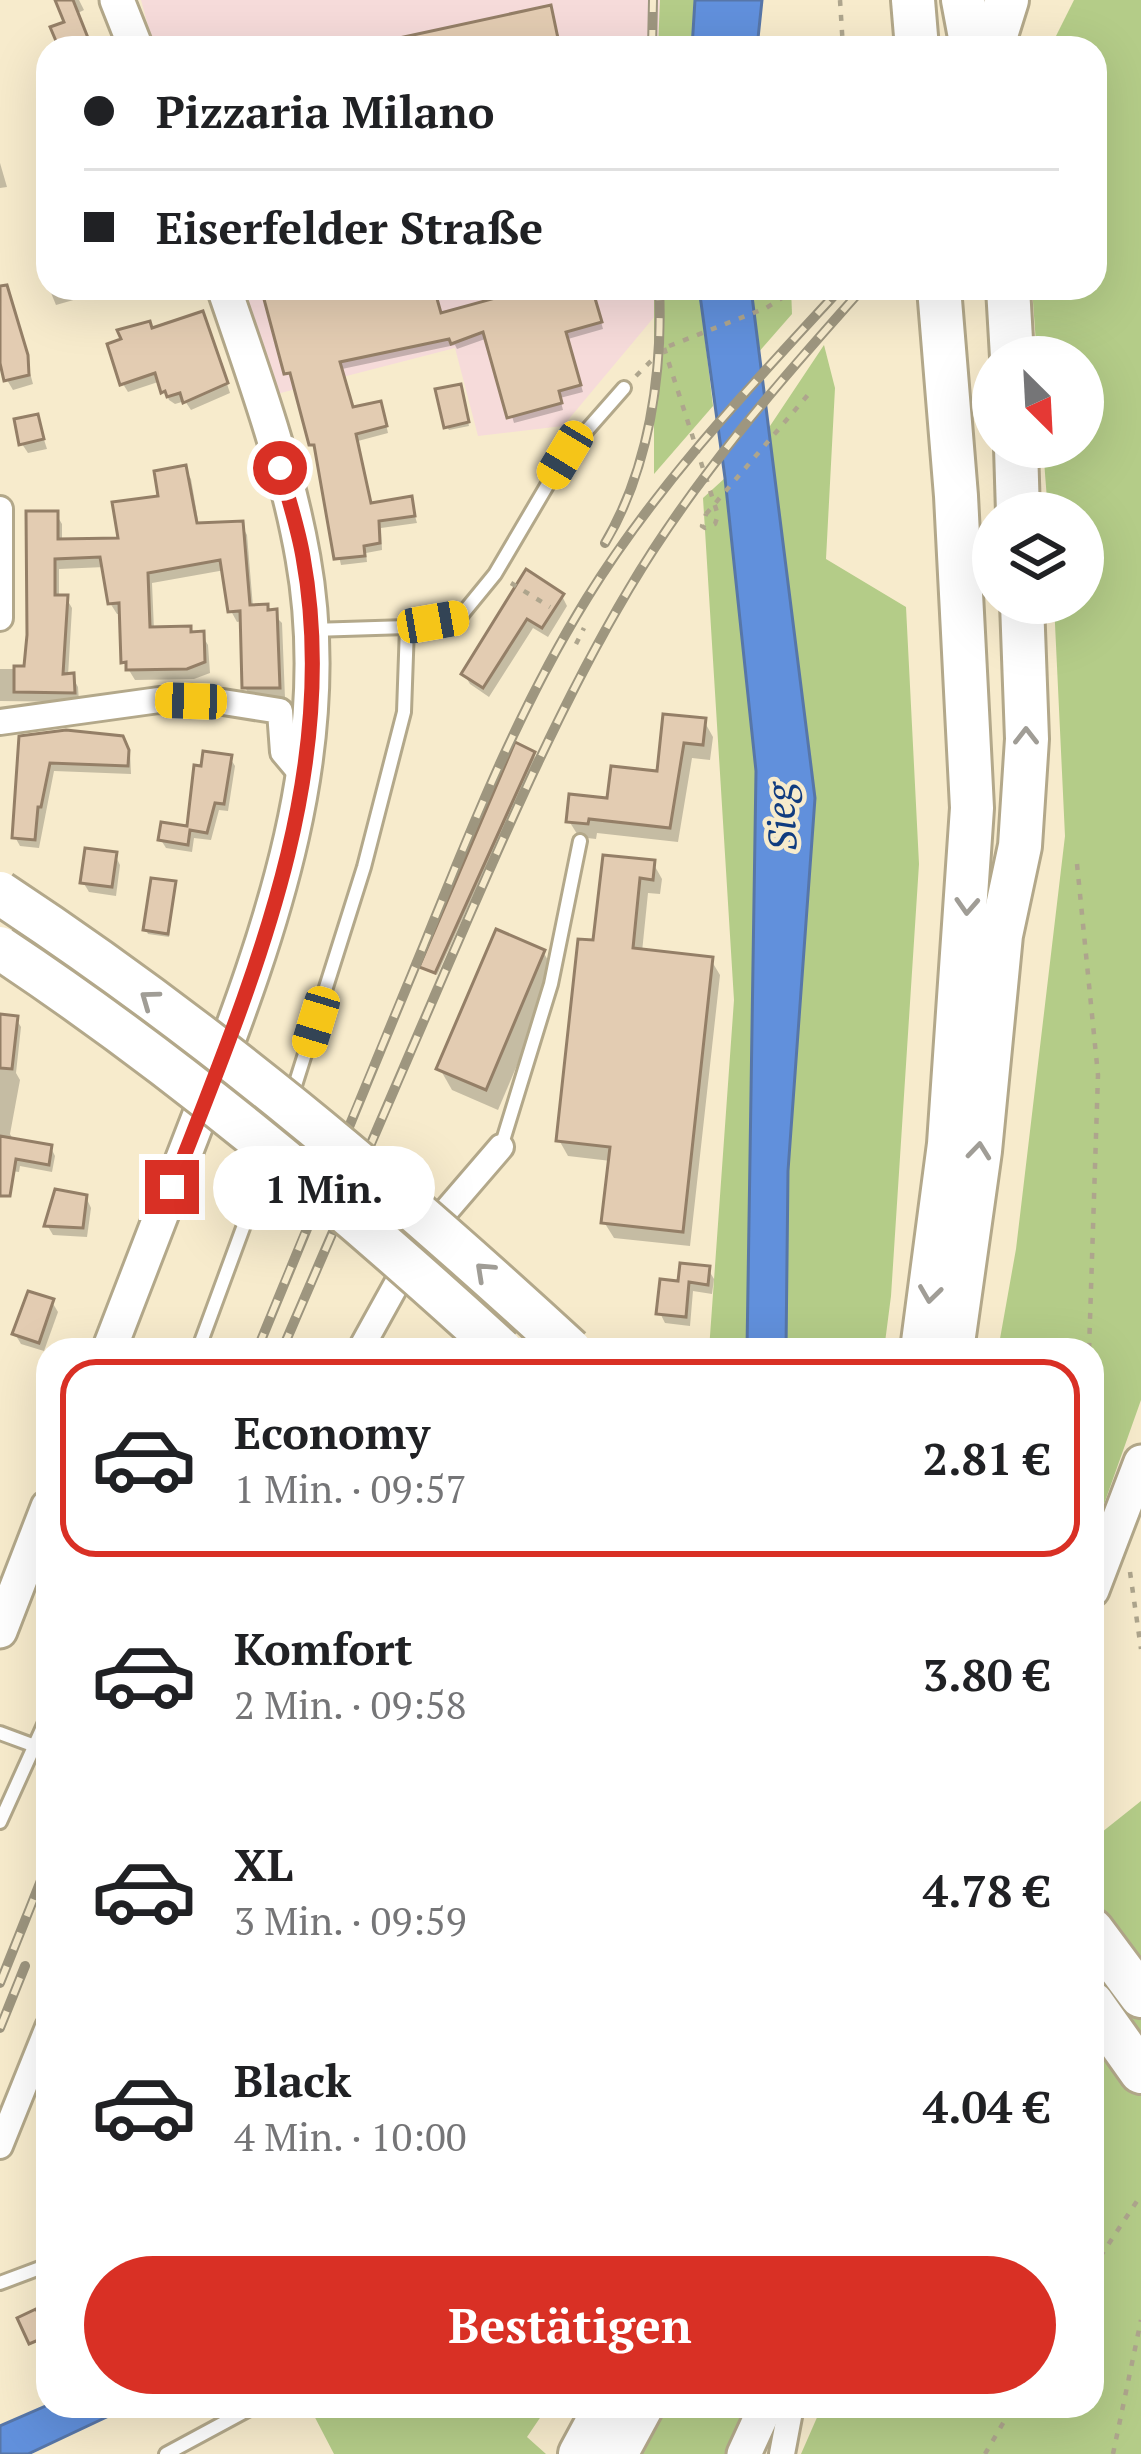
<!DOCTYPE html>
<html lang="de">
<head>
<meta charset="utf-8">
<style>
	body { margin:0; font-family:"PT Serif",serif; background:#f6f6f6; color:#202124; height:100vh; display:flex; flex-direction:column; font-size:45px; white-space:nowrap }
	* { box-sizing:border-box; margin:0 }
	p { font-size:39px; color:#757577 }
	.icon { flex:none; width:66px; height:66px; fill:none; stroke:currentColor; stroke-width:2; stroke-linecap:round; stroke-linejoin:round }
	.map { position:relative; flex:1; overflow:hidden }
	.details { position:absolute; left:36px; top:1338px; width:1068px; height:1080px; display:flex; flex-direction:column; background:#fff; border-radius:36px; box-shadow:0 12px 48px #0002 }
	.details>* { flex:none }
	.hud { position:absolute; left:36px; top:36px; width:1071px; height:264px; border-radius:36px; box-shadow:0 12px 48px #0002; display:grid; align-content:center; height:264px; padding:0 48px; background:#fff }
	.needle { width:78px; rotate:156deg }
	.fabs { position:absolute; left:972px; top:336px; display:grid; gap:24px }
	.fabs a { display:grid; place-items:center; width:132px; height:132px; border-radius:50%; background:#fff; box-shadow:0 12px 48px #0002; font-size:60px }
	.end { position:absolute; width:54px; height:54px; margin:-27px; border:15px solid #d93025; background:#fff; box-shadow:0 0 0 6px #fff }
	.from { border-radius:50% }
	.bubble { position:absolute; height:84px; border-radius:42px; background:#fff; box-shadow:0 12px 48px #0002; font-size:39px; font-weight:800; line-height:84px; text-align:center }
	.car { position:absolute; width:36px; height:72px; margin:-36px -18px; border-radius:15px; box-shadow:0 0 9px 3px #0007; background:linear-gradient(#f5c518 24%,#345 0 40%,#f5c518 0 76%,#345 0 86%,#f5c518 0) }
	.hud b { display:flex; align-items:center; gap:42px; height:114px; font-size:45px }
	.hud b+b { border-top:3px solid #e0e0e0 }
	.hud i { width:30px; height:30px; background:#202124 }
	ul { padding:21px 0 0; list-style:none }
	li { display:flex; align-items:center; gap:36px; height:198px; margin:0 24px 18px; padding:0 24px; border:6px solid transparent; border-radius:36px }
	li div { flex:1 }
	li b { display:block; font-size:45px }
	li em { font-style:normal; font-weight:800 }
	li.selected { border-color:#d93025 }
	li>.icon { width:108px; height:108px; stroke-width:1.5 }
	.cta { display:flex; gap:24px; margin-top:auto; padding:24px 48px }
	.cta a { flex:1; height:138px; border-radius:72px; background:#d93025; color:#fff; font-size:48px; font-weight:800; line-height:138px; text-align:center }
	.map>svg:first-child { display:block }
</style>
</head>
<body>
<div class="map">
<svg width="1141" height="2454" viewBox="0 0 1141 2454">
	<rect width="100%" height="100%" fill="#f7ebcc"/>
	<g fill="#f6dbda">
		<path d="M 141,0 L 660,0 L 658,48 L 154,48 Z"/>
		<path d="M 233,288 L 654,288 L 655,316 L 563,426 L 478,436 L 455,348 L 269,396 Z"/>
	</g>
	<g fill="#b4cc88">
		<path d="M 660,0 L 695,0 L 692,48 L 658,48 Z"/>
		<path d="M 1074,0 L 1141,0 L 1141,1400 L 1092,1538 L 1092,1350 L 998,1350 L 1016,1249 L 1065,836 L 1054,603 L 1083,603 L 1083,513 L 1048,513 L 1043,447 L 1083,447 L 1083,357 L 1037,357 L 1032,288 L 1095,288 L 1095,48 L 1050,48 Z"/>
		<path d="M 654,288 L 699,288 L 713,406 L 654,474 Z"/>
		<path d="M 751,288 L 791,288 L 792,314 L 757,354 Z"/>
		<path d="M 824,345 L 835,388 L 826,559 L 906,607 L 919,864 L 891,1296 L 884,1350 L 786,1350 L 788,1171 L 815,798 L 766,432 Z"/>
		<path d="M 725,478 L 756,771 L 747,1350 L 709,1350 L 734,1000 L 703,498 Z"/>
		<path d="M 1141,1801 L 1141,2454 L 801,2454 L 822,2406 L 1092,2406 L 1092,1840 Z"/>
		<path d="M 309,2406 L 548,2406 L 527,2437 L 546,2454 L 334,2454 Z"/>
		<path d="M 666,2406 L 754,2406 L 731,2454 L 639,2454 Z"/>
	</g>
	<g fill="#6190dc" stroke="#5776a8" stroke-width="3">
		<path d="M 695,0 L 762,0 L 757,48 L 692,48 Z"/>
		<path d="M 699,288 L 751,288 L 815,798 L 788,1171 L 786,1350 L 747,1350 L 756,771 L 725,478 Z"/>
		<path d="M 48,2405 L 48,2406 L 130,2406 L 28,2454 L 0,2454 L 0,2426 Z"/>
	</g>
	<g fill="#0003">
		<path d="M 57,0 L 79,0 L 84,10 L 78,13 L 91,48 L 60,48 L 68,23 Z"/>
		<path d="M 549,8 L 563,48 L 370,48 Z"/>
		<path d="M 0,163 L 7,187 L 0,188 Z"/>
		<path d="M 48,258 L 48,286 L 41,260 Z"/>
		<path d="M 49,288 L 74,288 L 77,299 L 56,305 Z"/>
		<path d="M 263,288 L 434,288 L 442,316 L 542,288 L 592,288 L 603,329 L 568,339 L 583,392 L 560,398 L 563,410 L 514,423 L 488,338 L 457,349 L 455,345 L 342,369 L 353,410 L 383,411 L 388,433 L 358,441 L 371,506 L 410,499 L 417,523 L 381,528 L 382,550 L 366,553 L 367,562 L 341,565 L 316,451 L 295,379 L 287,373 Z"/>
		<path d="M 0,318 L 17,325 L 33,384 L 13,390 L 7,380 L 0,351 Z"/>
		<path d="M 207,323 L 230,393 L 191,410 L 185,401 L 175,404 L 169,400 L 161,381 L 128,392 L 123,384 L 152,331 Z"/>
		<path d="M 461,391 L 469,426 L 449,430 L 447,427 Z"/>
		<path d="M 37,418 L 47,449 L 28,453 L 22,444 Z"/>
		<path d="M 185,468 L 191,479 L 199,526 L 241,524 L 247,535 L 253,607 L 266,607 L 282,623 L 285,698 L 251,698 L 245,687 L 243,621 L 237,622 L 231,611 L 225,570 L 152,583 L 154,630 L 202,635 L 208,645 L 210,673 L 194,679 L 135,680 L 124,662 L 122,614 L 117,614 L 110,603 L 105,567 L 59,569 L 59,598 L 66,598 L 72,608 L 68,676 L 72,676 L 78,687 L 79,702 L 0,701 L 0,669 L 27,669 L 56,514 L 62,524 L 62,542 L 121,541 Z"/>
		<path d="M 527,574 L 562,596 L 567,606 L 548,637 L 533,628 L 489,697 L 470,684 L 464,674 Z"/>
		<path d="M 666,717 L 704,721 L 713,737 L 710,760 L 692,758 L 678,842 L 597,833 L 596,839 L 579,837 L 569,821 L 660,774 Z"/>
		<path d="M 22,739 L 122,739 L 130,753 L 131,774 L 54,771 L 39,848 L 20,846 L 15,837 Z"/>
		<path d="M 533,754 L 535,758 L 437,975 L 425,970 L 422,966 Z"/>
		<path d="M 230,758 L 235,766 L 228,811 L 219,810 L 211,840 L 194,838 L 192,852 L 166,848 L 161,840 L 190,829 Z"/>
		<path d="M 115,855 L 120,865 L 116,896 L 89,892 L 83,882 Z"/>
		<path d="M 605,858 L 653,863 L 662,879 L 660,894 L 648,893 L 642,952 L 711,960 L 720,975 L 690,1246 L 614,1238 L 604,1222 L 611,1161 L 568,1156 L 559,1140 L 596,943 Z"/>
		<path d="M 175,884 L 169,937 L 148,934 L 146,930 Z"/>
		<path d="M 543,952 L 556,973 L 498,1110 L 452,1090 L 440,1069 Z"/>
		<path d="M 16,1019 L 21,1027 L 16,1073 L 20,1080 L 10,1134 L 14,1141 L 51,1148 L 55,1156 L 52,1172 L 20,1166 L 19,1172 L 11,1171 L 0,1194 L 0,1038 Z"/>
		<path d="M 86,1197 L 91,1208 L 87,1237 L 53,1235 L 47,1225 Z"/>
		<path d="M 708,1269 L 714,1279 L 712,1294 L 693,1291 L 690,1326 L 665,1323 L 660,1313 L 681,1284 Z"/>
		<path d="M 52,1302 L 58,1312 L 44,1351 L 21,1344 L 15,1334 Z"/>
		<path d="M 40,2190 L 48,2190 L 48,2220 L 38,2216 Z"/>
	</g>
	<g fill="#e3ccb2" stroke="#947f67" stroke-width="3">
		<path d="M 55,0 L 73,0 L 92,48 L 59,48 L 50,27 L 64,22 Z"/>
		<path d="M 551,5 L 560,48 L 391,48 L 390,40 Z"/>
		<path d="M 7,285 L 28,355 L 29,375 L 4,381 L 0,363 L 0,286 Z"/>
		<path d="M 261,288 L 434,288 L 441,313 L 532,288 L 592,288 L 602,322 L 566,332 L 581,385 L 559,391 L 562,403 L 507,418 L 483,332 L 451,344 L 449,339 L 340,362 L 353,407 L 381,401 L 387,426 L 356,434 L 371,503 L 412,496 L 415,516 L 379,521 L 380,543 L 364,546 L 365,556 L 334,559 L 314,445 L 309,445 L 290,373 L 284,374 Z"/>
		<path d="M 203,311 L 228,383 L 183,403 L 180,393 L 167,397 L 165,391 L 161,393 L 155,373 L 120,385 L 107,344 L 121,339 L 117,330 L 150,321 L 152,328 Z"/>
		<path d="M 461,384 L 469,422 L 444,428 L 435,389 Z"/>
		<path d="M 38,414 L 44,439 L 19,445 L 14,419 Z"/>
		<path d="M 186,465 L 197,523 L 243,521 L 250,605 L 268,604 L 268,610 L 277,609 L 280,688 L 242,688 L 240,611 L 228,612 L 220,560 L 148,573 L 150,627 L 191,626 L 191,632 L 204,631 L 205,662 L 187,669 L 126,670 L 126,662 L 121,663 L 119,603 L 108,604 L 100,557 L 55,559 L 55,595 L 68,595 L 63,674 L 74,673 L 75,693 L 14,692 L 14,666 L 24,666 L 27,635 L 26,511 L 58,511 L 58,539 L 118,538 L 112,502 L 158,496 L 154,471 Z"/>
		<path d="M 526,569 L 564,594 L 542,628 L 527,619 L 483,688 L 461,674 Z"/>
		<path d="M 663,714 L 706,718 L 703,745 L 684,743 L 670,828 L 589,819 L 588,824 L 566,822 L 569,794 L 607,798 L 611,766 L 657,771 Z"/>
		<path d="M 66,730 L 123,736 L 129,750 L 128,766 L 50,763 L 41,807 L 38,807 L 35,840 L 12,838 L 19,736 Z"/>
		<path d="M 515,742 L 535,752 L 435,973 L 419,967 Z"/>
		<path d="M 203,751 L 232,755 L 224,804 L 215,803 L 207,833 L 190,830 L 188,845 L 158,840 L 161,822 L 187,826 L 194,765 L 201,766 Z"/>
		<path d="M 85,848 L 117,852 L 112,887 L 80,883 Z"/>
		<path d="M 603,855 L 655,860 L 653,880 L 640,878 L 633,948 L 713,957 L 683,1232 L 601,1223 L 610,1147 L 556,1141 L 578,939 L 593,940 Z"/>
		<path d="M 151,878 L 176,881 L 168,934 L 143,930 Z"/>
		<path d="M 496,929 L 545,950 L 486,1090 L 436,1069 Z"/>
		<path d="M 0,1014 L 18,1016 L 12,1069 L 0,1068 Z"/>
		<path d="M 0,1136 L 52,1145 L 49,1165 L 16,1159 L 10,1196 L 0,1196 Z"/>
		<path d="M 55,1189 L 87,1195 L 83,1228 L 44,1226 Z"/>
		<path d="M 680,1263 L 710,1266 L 708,1285 L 689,1282 L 686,1317 L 656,1314 L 660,1279 L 678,1281 Z"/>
		<path d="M 28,1291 L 54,1299 L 39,1343 L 12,1334 Z"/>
		<path d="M 36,2309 L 38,2313 L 48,2309 L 48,2336 L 29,2344 L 17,2318 Z"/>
	</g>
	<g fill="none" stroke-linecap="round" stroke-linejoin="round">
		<g stroke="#b3a88a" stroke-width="18">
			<g id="lane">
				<path d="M 312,630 L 407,627 L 459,618 L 495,574 L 565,455 L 624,388"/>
				<path d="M 292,1095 L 364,867 L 404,712 L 407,627"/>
				<path d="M 501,1147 L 551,984 L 580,841"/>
				<path d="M 198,1350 L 268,1160"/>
				<path d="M 0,1733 L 35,1746"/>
				<path d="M 0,1822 L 48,1716"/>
				<path d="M 0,2283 L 48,2265"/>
				<path d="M 166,2454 L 255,2406"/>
			</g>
		</g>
		<g stroke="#b3a88a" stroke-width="30">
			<g id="street">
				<path d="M 0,509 L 0,618"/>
				<path d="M 0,722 L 159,700 L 223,702 L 280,711 L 283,752 L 304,777"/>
				<path d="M 360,1350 L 421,1240 L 501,1147"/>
				<path d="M 0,2146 L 48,2027"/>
				<path d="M 782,2454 L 791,2406"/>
			</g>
		</g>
		<g stroke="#b3a88a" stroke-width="39">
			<g id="secondary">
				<path d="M 117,0 L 136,48"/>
				<path d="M 109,1350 C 140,1268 172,1186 204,1104 C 271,930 337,748 303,558 C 287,466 254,376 224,288"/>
				<path d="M 1092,1590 L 1141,1462"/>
				<path d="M 0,1631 L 48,1507"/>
				<path d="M 744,2454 L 766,2406"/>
			</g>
		</g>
		<g stroke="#b3a88a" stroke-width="48">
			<g id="highway">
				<path d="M 913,0 L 917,48"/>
				<path d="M 963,0 L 972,48"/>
				<path d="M 992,48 L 1007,0"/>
				<path d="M 1008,288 L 1012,357"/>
				<path d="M 1016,447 L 1018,513"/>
				<path d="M 922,1350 L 949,1144 L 972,808 L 956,496 L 939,288"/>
				<path d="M 952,1350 L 980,1151 L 1001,935 L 1020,846 L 1027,739 L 1022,603"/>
				<path d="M 1092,1930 L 1141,1996"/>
				<path d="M 1092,2003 L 1141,2072"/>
				<path d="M 580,2454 L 606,2406"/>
				<path d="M 616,2454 L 642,2406"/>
			</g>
		</g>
		<g stroke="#aea58d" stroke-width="4.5" stroke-dasharray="6 9" stroke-linecap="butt">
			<path d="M 840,0 L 843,48"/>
			<path d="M 664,348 L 718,515 L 715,524 L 705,528 L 702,526 L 706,514"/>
			<path d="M 636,376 L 664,348 L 766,308 L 798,288"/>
			<path d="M 511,583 L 550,607"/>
			<path d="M 576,644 L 584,628"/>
			<path d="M 1077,864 L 1098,1075 L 1089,1350"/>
			<path d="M 1130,1572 L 1141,1649"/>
			<path d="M 1092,2269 L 1141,2195"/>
			<path d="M 985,2454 L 1013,2406"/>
			<path d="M 1113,2454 L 1141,2320"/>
		</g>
		<use href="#lane" stroke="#fff" stroke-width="12"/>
		<use href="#street" stroke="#fff" stroke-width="24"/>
		<use href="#secondary" stroke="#fff" stroke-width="33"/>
		<use href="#highway" stroke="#fff" stroke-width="42"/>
		<g stroke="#9e967f" stroke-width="10">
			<g id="rail">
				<path d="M 652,48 L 653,0"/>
				<path d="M 605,543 C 649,469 663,373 659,288"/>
				<path d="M 257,1350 C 312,1215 368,1080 424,945 C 472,826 519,708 587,598 C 658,483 750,387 841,288"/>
				<path d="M 282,1350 C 336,1225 390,1100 444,974 C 501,843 556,712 629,589 C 694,479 778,383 863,288"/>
				<path d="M 0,1983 L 48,1863"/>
				<path d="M 0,2028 L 25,1966"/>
			</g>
		</g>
		<use href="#rail" stroke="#f7ebcc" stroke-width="6" stroke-dasharray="18" stroke-linecap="butt"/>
		<g stroke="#b3a88a" stroke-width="48" stroke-linecap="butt">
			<g id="highway-bridge">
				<path d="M 0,893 C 204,1027 391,1185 570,1350"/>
				<path d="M 0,948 C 178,1066 344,1206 501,1350"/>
			</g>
		</g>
		<path stroke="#aea58d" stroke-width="4.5" stroke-dasharray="6 9" stroke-linecap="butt" d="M 706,514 L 813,389"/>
		<use href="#highway-bridge" stroke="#fff" stroke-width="42"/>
	</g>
	<defs><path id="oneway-chevron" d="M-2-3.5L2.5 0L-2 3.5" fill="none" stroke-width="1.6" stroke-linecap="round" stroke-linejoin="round" transform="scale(3)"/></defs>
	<g stroke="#a09d96">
		<use href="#oneway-chevron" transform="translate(1026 736) rotate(-90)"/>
		<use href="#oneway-chevron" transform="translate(967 906) rotate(93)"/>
		<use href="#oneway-chevron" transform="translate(149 999) rotate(-144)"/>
		<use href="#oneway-chevron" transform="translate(979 1151) rotate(-84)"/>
		<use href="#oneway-chevron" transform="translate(484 1271) rotate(-137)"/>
		<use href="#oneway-chevron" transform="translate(930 1294) rotate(98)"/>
	</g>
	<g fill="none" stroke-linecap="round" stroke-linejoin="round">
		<path stroke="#d93025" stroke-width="15" d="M 172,1187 C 249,988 343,776 303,557 C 298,527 288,498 280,468"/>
	</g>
	<g text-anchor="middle" stroke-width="9" stroke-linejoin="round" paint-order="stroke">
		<g font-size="39" font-style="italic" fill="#103b7f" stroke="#f7ebcc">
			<text transform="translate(781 817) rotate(-93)" y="14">Sieg</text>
		</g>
	</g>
</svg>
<div class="fabs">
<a><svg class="needle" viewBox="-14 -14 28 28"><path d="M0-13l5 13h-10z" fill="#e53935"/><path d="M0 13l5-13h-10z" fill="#757577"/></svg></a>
<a><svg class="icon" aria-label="layers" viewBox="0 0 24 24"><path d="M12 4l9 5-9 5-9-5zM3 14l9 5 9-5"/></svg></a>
</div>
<i class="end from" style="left:280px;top:468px"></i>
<i class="end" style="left:172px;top:1187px"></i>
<div class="bubble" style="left:213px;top:1146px;width:222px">1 Min.</div>
<i class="car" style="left:565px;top:455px;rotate:211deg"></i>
<i class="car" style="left:433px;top:622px;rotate:80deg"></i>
<i class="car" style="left:191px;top:701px;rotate:272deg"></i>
<i class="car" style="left:316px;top:1022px;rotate:197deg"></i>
<div class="hud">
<b><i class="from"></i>Pizzaria Milano</b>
<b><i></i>Eiserfelder Straße</b>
</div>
<section class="details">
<ul>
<li class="selected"><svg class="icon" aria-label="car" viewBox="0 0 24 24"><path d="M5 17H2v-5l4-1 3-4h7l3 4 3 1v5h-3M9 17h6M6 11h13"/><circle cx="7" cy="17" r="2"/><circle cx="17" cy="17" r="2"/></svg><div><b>Economy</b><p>1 Min. · 09:57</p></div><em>2.81 €</em></li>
<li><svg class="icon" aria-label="car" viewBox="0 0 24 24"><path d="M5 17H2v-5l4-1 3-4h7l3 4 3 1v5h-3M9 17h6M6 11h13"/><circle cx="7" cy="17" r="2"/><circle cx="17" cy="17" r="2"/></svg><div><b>Komfort</b><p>2 Min. · 09:58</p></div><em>3.80 €</em></li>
<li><svg class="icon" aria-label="car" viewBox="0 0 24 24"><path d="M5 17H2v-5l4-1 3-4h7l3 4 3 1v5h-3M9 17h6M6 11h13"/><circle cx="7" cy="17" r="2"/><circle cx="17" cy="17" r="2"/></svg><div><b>XL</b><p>3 Min. · 09:59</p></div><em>4.78 €</em></li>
<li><svg class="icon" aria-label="car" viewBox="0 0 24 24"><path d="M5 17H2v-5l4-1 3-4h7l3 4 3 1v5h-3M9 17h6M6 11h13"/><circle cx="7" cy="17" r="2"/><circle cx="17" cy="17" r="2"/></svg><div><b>Black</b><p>4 Min. · 10:00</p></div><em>4.04 €</em></li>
</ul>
<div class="cta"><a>Bestätigen</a></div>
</section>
</div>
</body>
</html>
